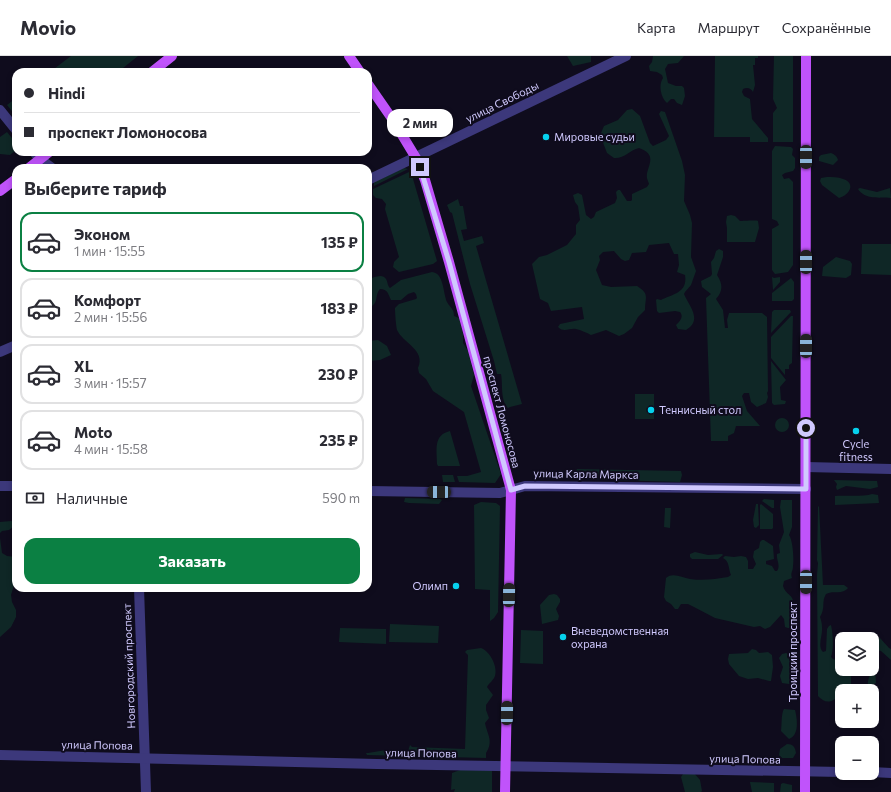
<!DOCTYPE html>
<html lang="ru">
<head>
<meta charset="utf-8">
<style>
	body { margin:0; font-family:Commissioner,sans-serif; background:#f2f2f3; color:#2b2b33; height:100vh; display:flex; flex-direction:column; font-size:15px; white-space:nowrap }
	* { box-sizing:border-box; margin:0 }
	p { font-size:13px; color:#7c7c81 }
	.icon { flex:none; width:22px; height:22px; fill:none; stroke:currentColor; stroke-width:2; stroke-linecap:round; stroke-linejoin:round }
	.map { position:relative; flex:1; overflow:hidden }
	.side { position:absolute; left:12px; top:108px; width:360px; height:428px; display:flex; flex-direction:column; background:#fff; border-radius:12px; box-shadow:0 2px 6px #0003 }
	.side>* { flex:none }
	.banner { position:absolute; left:12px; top:12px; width:360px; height:88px; border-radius:12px; box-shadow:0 2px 6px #0003; display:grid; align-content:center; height:88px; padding:0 12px; background:#fff }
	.buttons { position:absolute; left:835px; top:576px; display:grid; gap:8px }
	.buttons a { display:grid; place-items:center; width:44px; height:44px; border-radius:8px; background:#fff; box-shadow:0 2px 6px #0003; font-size:20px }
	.end { position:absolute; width:18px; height:18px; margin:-9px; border:5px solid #d0c9fe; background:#111; box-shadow:0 0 0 2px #111 }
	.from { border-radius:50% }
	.bubble { position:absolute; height:28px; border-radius:12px; background:#fff; box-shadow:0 2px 6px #0003; font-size:13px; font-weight:700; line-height:28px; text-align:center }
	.car { position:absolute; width:12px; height:24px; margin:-12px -6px; border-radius:5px; box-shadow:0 0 3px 1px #0007; background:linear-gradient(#222 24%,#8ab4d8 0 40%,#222 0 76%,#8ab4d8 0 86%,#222 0) }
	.banner b { display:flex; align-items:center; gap:14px; height:38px; font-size:15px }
	.banner b+b { border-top:1px solid #e1e1e2 }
	.banner i { width:10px; height:10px; background:#2b2b33 }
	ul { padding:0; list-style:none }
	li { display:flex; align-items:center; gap:12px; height:60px; margin:0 8px 6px; padding:0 4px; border:2px solid #e1e1e2; border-radius:12px }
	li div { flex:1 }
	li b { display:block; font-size:15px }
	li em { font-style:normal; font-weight:700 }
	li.selected { border-color:#0b8043 }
	li>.icon { width:36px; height:36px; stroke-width:1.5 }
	h2 { padding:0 12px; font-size:18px; line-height:48px }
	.pay { display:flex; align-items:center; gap:10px; height:44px; padding:0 12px; font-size:15px }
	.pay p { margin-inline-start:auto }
	.primary-button { display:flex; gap:8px; margin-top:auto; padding:8px 12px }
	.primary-button a { flex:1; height:46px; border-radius:12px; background:#0b8043; color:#fff; font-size:16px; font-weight:700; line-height:46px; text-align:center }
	header { display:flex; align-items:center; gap:24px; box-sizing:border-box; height:56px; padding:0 20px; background:#fff; border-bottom:1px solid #e1e1e2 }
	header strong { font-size:19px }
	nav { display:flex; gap:22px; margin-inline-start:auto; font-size:14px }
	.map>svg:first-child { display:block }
</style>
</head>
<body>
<header>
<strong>Movio</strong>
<nav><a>Карта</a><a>Маршрут</a><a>Сохранённые</a></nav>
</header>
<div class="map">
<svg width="891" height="736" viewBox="0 0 891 736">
	<rect width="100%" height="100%" fill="#0f0c1d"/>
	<g fill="#0f2726">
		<path d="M 71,0 L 138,0 L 118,16 L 50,16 Z"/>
		<path d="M 567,0 L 591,0 L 591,6 L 573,10 Z"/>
		<path d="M 653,0 L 684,0 L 678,7 L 668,8 L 665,13 L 668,27 L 676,30 L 682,30 L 684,32 L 685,40 L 682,49 L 677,47 L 674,43 L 671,43 L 667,47 C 661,42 658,29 663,22 L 662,19 L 657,16 L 650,15 L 649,10 L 652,6 Z"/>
		<path d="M 715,0 L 758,0 L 758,2 L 755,2 L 755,9 L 753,9 L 755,29 L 753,36 C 751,32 747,31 743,33 L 742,36 L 744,40 L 750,43 L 752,63 L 768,82 L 768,86 L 750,86 L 750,81 L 714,81 Z"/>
		<path d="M 774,0 L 793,0 L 793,86 L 773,86 L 773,57 L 777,52 L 773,43 Z"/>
		<path d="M 16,42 L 16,60 L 7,49 Z"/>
		<path d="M 632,53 L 640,60 L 650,87 L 653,90 L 666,84 L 669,80 L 659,58 L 661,55 L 665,56 L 682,105 L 685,119 L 684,145 L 690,159 L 692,167 L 691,201 L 696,215 L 691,229 L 685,236 L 684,238 C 689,250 703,264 686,274 L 678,273 L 676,269 C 680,265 684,261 680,256 L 675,255 L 659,257 L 657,255 L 656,244 L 657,243 L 661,244 C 672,238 688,237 685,219 L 677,216 L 679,209 L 678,198 L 674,198 L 669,187 L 649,189 L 646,196 L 632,197 L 629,204 L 625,205 L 621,203 L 614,195 L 603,196 L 599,200 L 600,204 L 596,214 L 602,229 L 611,231 L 637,230 C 650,238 645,241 645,254 L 638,261 L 632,272 L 624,278 L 619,280 L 606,274 L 591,279 C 587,277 581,274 576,273 C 569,272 564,277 558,271 L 560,268 L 584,263 L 582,251 L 551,255 L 548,247 L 540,243 L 532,208 L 539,201 L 547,199 L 567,189 L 576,178 L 576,169 L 580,164 L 578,150 L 575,146 L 573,139 L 578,137 L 582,139 L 586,159 L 591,163 L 594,161 L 596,156 L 615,147 L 617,142 L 616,136 L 618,134 L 620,134 L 627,145 L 631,145 L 632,144 L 632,138 L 647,131 L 649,128 C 649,127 647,123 647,122 C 645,112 660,99 639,92 C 630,94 624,103 614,102 L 607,97 L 602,84 L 601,77 L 604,70 L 618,64 L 627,54 Z"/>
		<path d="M 7,76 L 16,87 L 16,94 L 10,99 L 0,98 L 0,81 Z"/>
		<path d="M 775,90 L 791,91 L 793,93 L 792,99 L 795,102 L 795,112 L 793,115 L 785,117 L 782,119 L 784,123 L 789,122 L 793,126 L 793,209 L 788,216 L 775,218 L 772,214 L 772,173 L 779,169 L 777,165 L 772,163 L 772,95 Z"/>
		<path d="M 831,97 C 834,98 837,100 838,104 L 833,109 L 819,105 L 819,101 L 821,99 Z"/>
		<path d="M 404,112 L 408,113 L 374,130 L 374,126 Z"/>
		<path d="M 409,116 L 411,116 L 437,205 L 433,208 L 399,216 L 393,211 L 394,206 L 399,201 L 385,153 L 386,148 L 382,143 L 376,142 L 373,139 L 373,133 Z"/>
		<path d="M 827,121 C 832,121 838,121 843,123 C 856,127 850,139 839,142 L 822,129 L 820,125 L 821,122 Z"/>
		<path d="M 860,132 L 877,136 L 890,132 L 891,142 C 880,141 865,144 858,133 Z"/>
		<path d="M 458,143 L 460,150 L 463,150 L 467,173 L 461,174 L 464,185 L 482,180 L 484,187 L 476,190 L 522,348 L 510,351 L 508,352 C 500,344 503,328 501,318 L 497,318 L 494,305 L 470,228 L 452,157 L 450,156 L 447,149 Z"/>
		<path d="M 731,159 L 735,160 L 740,165 C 742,165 757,164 758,165 L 759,172 L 755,186 L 727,186 L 727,172 L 726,166 L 727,160 Z"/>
		<path d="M 862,188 L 891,188 L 891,219 L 861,218 Z"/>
		<path d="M 719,193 L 723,195 L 723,201 L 717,219 C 723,228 723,235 716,243 L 723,254 L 725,272 L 728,272 L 727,264 L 729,257 L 762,257 L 767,261 L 768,335 L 767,337 L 768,341 L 766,347 L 757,351 L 751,346 L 749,337 L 744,337 L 742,340 L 747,355 L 760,370 L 736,370 L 734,377 L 728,380 L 728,385 L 711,385 L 706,242 L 711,238 L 702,231 L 701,225 L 711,220 L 712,218 L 711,206 L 714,202 L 716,195 Z"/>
		<path d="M 836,201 L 850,205 L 852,208 L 851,219 L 846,222 L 822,220 L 823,211 Z"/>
		<path d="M 432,216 C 444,217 443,237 447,246 C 450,252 454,252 454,260 L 459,262 L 463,278 L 463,287 L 468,295 L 474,319 L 471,330 L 501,418 L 495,427 L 459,426 L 457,420 L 467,420 L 481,416 L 464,356 L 433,335 L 426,323 L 419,317 L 418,312 C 426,294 403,287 397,274 C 396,270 395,257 395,252 L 399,248 L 416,243 L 417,242 L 416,238 L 414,236 L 408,238 L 401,244 L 391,244 C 388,238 388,233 380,233 C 374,239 380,248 368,252 L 368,224 C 373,221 383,217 386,223 C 388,226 387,229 390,232 L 401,224 Z"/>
		<path d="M 772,221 L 774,222 L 780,221 L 780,226 L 773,234 Z"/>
		<path d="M 791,222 L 794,226 L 794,243 L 792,245 L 772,245 L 772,237 Z"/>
		<path d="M 774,254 L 790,254 L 791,256 L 771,277 L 772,256 Z"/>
		<path d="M 791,260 L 793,260 L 792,307 L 789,309 L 789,313 L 785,313 L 785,319 L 771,302 L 771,281 Z"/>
		<path d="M 378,284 L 387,290 L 391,299 L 380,304 L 368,305 L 368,285 Z"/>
		<path d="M 771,305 L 786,324 L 780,331 L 781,344 L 786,345 L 785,348 L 774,349 L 772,347 Z"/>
		<rect x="635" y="338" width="19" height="25"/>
		<circle cx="782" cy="369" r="7"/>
		<path d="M 450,375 L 460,410 L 438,410 L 437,408 C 437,394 433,379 450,375 Z"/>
		<path d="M 577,413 L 681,415 L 682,419 L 680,426 L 575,423 L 573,421 Z"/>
		<path d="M 442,419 L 453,419 L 455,426 L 443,426 Z"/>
		<path d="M 834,424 L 877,425 L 878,431 L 870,433 L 846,430 L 837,434 L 836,431 L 837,428 Z"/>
		<path d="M 872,438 L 878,439 L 879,447 L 835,449 L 835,440 C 845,439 863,441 872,438 Z"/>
		<path d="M 405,442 L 440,443 L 442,444 L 439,448 L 409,447 L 404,446 Z"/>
		<path d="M 764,443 L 774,444 L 774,452 L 772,452 L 762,445 Z"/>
		<path d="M 781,444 L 792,444 L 792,471 L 789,479 C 793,485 794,503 793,510 C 793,516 790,517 792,522 L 784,525 L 783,530 C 785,537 790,538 792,542 C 795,547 791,550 791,554 C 791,562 800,562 792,572 L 788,572 L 785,571 L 784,563 L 781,559 L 770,571 L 765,573 L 760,570 L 754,571 L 715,562 L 694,551 L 688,548 L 681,548 L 678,553 L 675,553 L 671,548 L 666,545 L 664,541 L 666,522 C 673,516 682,522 690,523 C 704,525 715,523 728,521 L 731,519 C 728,512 730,506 723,502 L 725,500 L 734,501 L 741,500 L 746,501 L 748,505 L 748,513 L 753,513 L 756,508 L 753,501 L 754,495 L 759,492 L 760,486 L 762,484 L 764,484 L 773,490 L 774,503 L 766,505 L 766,508 L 772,510 L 775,515 L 777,515 C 781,509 776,504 777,498 L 780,497 L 779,489 L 784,476 L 780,451 Z"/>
		<path d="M 481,446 L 496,447 L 500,450 L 498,556 L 494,562 L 490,565 L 490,534 L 475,533 L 474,449 Z"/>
		<path d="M 756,448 L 758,448 L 759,469 L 756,472 L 754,471 L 753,464 Z"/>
		<path d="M 761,448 L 773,458 L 773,472 L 772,473 L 760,473 L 760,449 Z"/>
		<path d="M 819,450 L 823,529 L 844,529 L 848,532 C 843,539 833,534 826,538 C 821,546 826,551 820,561 C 821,564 822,567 822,571 C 823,579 817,590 823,596 L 826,595 L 827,573 L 829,570 L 831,569 C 833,578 834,593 831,601 L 833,603 L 838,605 L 839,608 L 842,607 L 842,613 L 849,613 L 851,617 L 851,635 L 842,635 L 842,654 L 839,651 L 837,644 L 835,643 C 828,648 823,645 818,640 L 817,519 L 818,507 L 817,504 L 818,451 Z"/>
		<path d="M 665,452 L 671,452 L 670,472 L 664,471 Z"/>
		<path d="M 11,465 L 14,466 L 15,469 L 9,474 L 2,475 L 0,477 L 0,466 Z"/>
		<path d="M 0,482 L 2,497 L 7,500 L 16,501 L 14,529 L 11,539 L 12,546 L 16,554 L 16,561 L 11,571 L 0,581 Z"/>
		<path d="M 695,496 L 708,499 L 722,498 L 723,499 L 718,503 L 692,503 L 690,501 L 690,498 Z"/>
		<path d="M 554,538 L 557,539 L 560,543 L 560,546 L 556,553 L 559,560 L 558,564 L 542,568 L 540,549 L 549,539 Z"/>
		<path d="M 390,568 L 439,570 L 438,587 L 389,586 Z"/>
		<path d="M 340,572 L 386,573 L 386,588 L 339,586 Z"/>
		<path d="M 521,574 L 543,575 L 543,608 L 520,607 Z"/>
		<path d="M 880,582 L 889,592 L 891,593 L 891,604 L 881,595 L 872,593 L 872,584 Z"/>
		<path d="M 481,592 C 490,595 498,611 495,620 C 493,625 489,627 487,631 L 493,639 L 486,649 L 486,654 L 489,662 L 485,667 C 487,678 494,685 486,697 L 486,702 L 367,699 L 366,697 L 368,697 L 386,694 L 408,695 L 410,689 L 412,691 L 465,693 L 468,599 L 465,596 L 467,594 Z"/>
		<path d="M 752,593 L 756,594 L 759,597 L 768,596 L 772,599 L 773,611 L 771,625 L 769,625 L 758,622 L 748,623 L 739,620 L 729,608 L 728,603 L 729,598 L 748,597 Z"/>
		<path d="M 786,597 L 790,598 L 794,602 L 794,625 L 789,628 L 782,627 L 780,620 L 783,611 L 779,602 L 782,598 Z"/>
		<path d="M 872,609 L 875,612 L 876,627 L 870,630 L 868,629 C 867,624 871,619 870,613 L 872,613 Z"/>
		<path d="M 784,653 L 795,654 C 797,662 800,679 789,683 L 781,675 C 782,668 781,658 784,653 Z"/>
		<path d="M 787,688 C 793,688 795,691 796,697 L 793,702 L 782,702 L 779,699 L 780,693 Z"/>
		<path d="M 460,714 L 492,714 L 492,736 L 454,736 L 455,733 L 451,734 L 452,717 Z"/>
		<path d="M 694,717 L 700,724 L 702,735 L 701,736 L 685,736 L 681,721 L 683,718 Z"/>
		<path d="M 750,726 L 774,727 L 774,736 L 752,736 Z"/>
		<path d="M 783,727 L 792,729 L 792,736 L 780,736 L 781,728 Z"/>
	</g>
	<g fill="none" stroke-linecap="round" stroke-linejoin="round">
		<g stroke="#3c387b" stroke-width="10">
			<path d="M 0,54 L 16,74"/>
			<path d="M 34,96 L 40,103 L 52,112"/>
			<path d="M 368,124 L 626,0"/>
			<path d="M 0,296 L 16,289"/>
			<path d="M 806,411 L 891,413"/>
			<path d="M 0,430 L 16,430"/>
			<path d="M 368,435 L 500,437 L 525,430 L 806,433"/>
			<path d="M 139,532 L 146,736"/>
			<path d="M 0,699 L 377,708 L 842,716"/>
			<path d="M 872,716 L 891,717"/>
		</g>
		<g stroke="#c053fb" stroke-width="10">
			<path d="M 349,0 L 360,16"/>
			<path d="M 152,16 L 172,0"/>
			<path d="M 368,28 L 393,64 L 416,102 L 425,124 L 449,206 L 511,434 L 505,736"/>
			<path d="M 29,112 L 49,96"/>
			<path d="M 0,135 L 16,123"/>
			<path d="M 805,736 L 806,0"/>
		</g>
	</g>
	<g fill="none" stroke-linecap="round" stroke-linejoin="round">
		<path stroke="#d0c9fe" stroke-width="5" d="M 420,111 L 449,206 L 511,434 L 525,430 L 806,433 L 806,372"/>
	</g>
	<g fill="#06d1ed" stroke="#0f0c1d" stroke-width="1.5">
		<circle cx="546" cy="81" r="4"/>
		<circle cx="651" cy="354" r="4"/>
		<circle cx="856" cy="375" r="4"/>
		<circle cx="456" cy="530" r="4"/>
		<circle cx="563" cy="581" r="4"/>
	</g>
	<g text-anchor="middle" stroke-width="4" stroke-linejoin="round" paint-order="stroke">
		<g font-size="11" fill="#d0c9fe" stroke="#0f0c1d">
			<text transform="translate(502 46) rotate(-26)" y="4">улица Свободы</text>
			<text transform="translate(502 356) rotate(75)" y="4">проспект Ломоносова</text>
			<text transform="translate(586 418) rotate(1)" y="4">улица Карла Маркса</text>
			<text transform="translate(793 596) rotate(-90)" y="4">Троицкий проспект</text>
			<text transform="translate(129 610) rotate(-92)" y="4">Новгородский проспект</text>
			<text transform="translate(97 689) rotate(1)" y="4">улица Попова</text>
			<text transform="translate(421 697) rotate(1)" y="4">улица Попова</text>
			<text transform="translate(745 703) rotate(1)" y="4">улица Попова</text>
		</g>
		<g font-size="11" fill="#d0c9fe" stroke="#0f0c1d" text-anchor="start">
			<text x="554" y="85">Мировые судьи</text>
			<text x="659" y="358">Теннисный стол</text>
			<text x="856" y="392" text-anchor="middle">Cycle<tspan x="856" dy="13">fitness</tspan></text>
			<text x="448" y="534" text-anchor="end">Олимп</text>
			<text x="571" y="579">Вневедомственная<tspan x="571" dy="13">охрана</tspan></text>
		</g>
	</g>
</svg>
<div class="buttons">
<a><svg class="icon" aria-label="layers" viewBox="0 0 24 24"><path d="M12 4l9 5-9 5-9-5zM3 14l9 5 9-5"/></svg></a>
<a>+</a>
<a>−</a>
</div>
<i class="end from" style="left:806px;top:372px"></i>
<i class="end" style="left:420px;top:111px"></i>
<div class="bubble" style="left:387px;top:53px;width:66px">2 мин</div>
<i class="car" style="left:806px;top:101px;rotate:180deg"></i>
<i class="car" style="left:806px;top:206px;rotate:0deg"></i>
<i class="car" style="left:806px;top:290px;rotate:0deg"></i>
<i class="car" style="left:439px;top:436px;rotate:271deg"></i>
<i class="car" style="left:806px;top:526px;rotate:180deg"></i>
<i class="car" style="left:509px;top:539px;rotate:1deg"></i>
<i class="car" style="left:507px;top:657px;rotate:1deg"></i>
<div class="banner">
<b><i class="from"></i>Hindi</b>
<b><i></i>проспект Ломоносова</b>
</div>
<section class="side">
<h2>Выберите тариф</h2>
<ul>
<li class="selected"><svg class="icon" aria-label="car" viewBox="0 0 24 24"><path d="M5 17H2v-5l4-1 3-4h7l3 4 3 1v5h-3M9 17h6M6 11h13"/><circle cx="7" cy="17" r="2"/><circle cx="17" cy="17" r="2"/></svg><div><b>Эконом</b><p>1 мин · 15:55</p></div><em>135 ₽</em></li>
<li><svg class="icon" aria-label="car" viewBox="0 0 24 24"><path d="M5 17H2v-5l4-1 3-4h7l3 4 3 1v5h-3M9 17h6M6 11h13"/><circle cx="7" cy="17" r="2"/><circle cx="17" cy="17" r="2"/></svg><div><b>Комфорт</b><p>2 мин · 15:56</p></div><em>183 ₽</em></li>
<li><svg class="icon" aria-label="car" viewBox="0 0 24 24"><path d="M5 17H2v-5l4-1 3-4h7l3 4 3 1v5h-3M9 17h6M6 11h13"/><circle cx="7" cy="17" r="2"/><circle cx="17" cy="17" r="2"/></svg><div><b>XL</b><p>3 мин · 15:57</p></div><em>230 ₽</em></li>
<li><svg class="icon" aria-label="car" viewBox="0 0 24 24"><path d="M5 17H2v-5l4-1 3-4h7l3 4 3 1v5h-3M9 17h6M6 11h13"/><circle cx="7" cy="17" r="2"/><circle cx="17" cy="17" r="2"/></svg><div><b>Moto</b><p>4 мин · 15:58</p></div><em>235 ₽</em></li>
</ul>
<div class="pay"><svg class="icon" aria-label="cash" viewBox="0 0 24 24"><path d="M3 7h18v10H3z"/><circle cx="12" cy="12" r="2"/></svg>Наличные<p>590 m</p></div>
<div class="primary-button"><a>Заказать</a></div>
</section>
</div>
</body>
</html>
